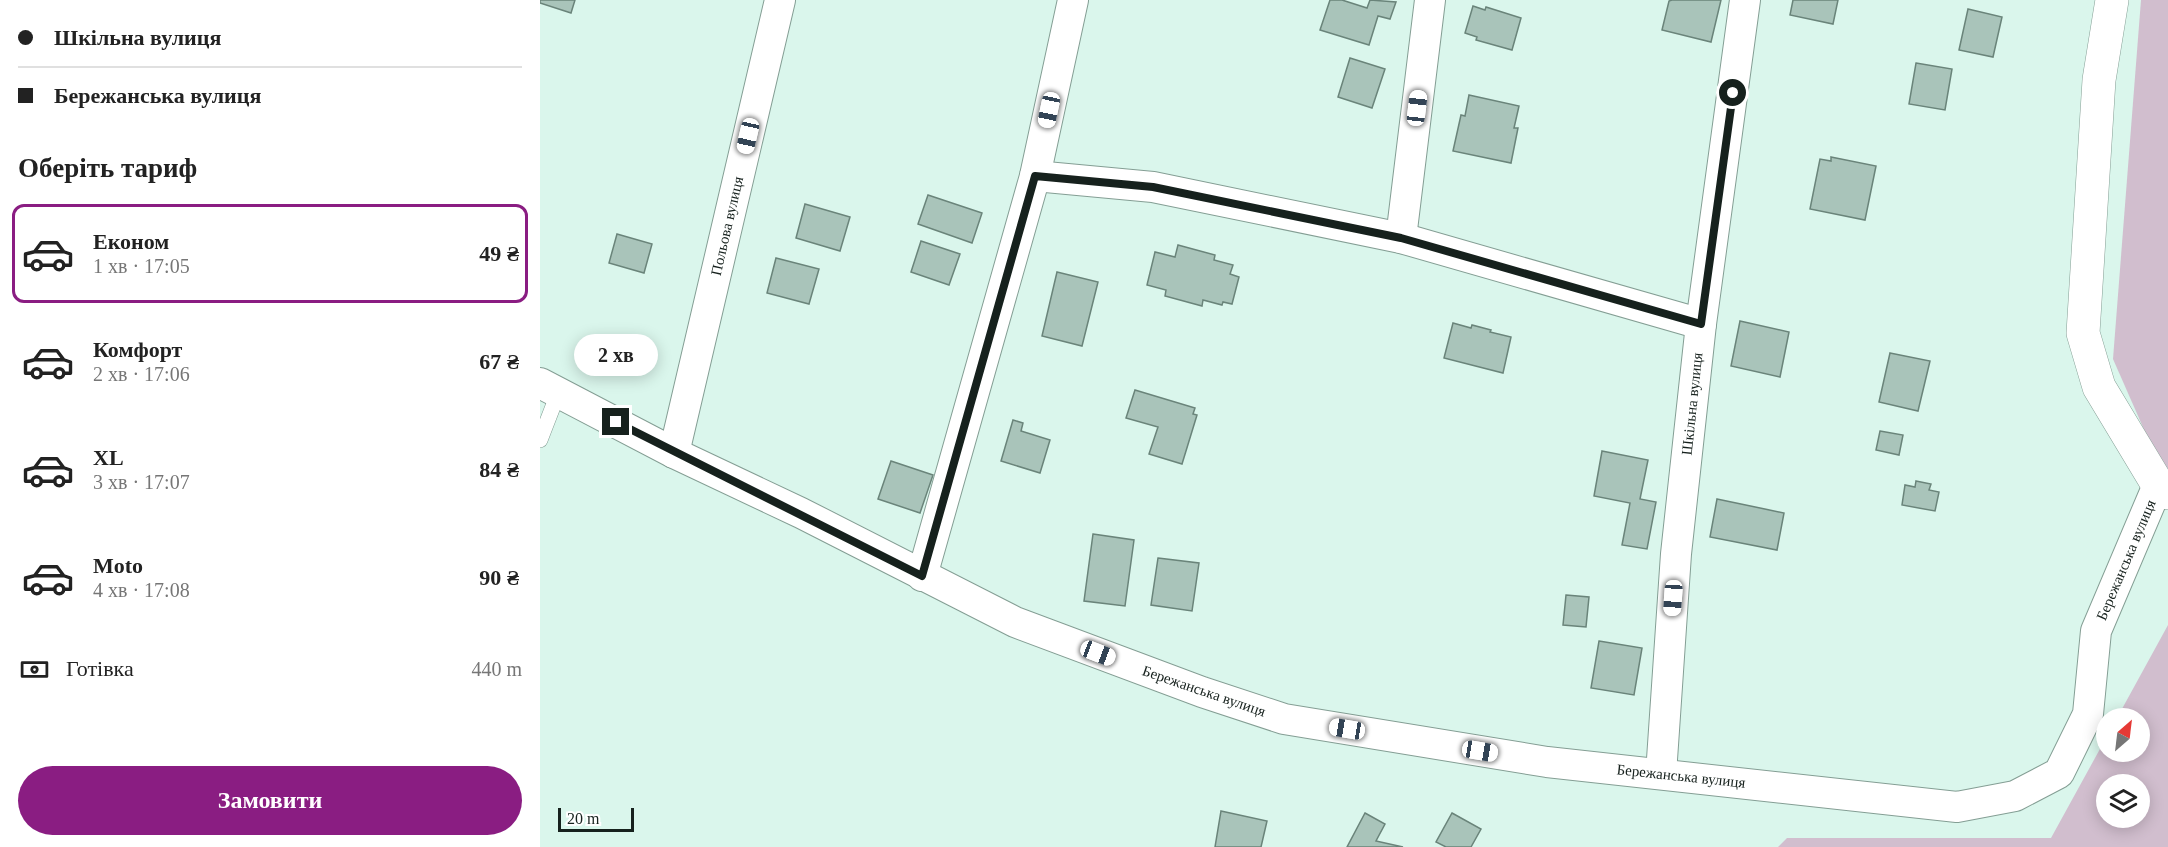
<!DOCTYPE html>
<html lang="uk">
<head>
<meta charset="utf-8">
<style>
	body { margin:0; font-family:"Times New Roman",serif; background:#f6f6f6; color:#222; height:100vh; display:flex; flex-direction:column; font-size:22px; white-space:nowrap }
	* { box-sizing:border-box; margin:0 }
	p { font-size:20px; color:#767676 }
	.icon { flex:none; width:33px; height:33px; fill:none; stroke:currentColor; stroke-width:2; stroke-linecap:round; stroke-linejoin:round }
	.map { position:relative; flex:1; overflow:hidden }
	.side { display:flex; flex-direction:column; background:#fff; width:540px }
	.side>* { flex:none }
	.guide { display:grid; align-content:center; height:132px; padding:0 18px; background:#fff }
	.needle { width:39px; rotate:28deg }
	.fabs { position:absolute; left:1556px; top:708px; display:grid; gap:12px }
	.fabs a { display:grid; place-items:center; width:54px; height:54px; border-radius:50%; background:#fff; box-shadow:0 3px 15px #0003; font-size:30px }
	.scale { position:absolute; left:18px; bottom:15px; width:76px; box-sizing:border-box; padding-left:6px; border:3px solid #16211d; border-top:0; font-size:16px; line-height:21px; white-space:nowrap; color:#16211d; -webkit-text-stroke:4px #fff; paint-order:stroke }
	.end { position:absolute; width:27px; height:27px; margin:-14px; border:8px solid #16211d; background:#fff; box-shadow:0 0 0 3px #fff }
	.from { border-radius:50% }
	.bubble { position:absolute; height:42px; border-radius:21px; background:#fff; box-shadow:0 3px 15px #0003; font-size:20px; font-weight:800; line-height:42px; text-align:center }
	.car { position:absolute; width:18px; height:36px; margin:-18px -9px; border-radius:8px; box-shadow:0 0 4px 2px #0007; background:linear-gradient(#fff 24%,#345 0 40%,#fff 0 76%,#345 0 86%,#fff 0) }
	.guide b { display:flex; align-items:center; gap:21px; height:57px; font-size:22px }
	.guide b+b { border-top:2px solid #e0e0e0 }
	.guide i { width:15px; height:15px; background:#222 }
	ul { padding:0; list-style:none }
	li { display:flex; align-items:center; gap:18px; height:99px; margin:0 12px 9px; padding:0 6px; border:3px solid transparent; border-radius:12px }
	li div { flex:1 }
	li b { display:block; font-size:22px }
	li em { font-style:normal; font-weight:800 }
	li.active { border-color:#8a1d82 }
	li>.icon { width:54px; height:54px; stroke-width:1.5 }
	h2 { padding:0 18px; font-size:27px; line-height:72px }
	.pay { display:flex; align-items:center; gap:15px; height:66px; padding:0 18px; font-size:22px }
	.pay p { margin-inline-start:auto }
	.button { display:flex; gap:12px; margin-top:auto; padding:12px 18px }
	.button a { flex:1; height:69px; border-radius:36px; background:#8a1d82; color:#fff; font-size:24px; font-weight:800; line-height:69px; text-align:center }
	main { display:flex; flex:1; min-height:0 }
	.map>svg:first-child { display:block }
</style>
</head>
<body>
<main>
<section class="side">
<div class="guide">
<b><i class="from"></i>Шкільна вулиця</b>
<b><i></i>Бережанська вулиця</b>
</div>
<h2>Оберіть тариф</h2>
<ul>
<li class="active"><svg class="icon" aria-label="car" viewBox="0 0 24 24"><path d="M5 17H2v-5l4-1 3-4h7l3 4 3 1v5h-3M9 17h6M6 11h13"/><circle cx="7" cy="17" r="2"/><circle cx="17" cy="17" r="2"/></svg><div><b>Економ</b><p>1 хв · 17:05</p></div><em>49 ₴</em></li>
<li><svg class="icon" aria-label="car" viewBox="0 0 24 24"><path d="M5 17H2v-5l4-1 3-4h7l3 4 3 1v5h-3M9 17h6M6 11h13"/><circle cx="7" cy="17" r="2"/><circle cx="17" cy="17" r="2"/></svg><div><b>Комфорт</b><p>2 хв · 17:06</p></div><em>67 ₴</em></li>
<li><svg class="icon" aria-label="car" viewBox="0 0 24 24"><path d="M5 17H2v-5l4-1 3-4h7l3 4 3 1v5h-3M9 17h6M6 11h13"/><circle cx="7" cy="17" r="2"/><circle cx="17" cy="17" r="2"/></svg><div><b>XL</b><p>3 хв · 17:07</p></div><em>84 ₴</em></li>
<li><svg class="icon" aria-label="car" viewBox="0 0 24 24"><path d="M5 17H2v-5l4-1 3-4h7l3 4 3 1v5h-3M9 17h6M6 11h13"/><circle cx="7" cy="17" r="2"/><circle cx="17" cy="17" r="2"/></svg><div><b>Moto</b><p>4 хв · 17:08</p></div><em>90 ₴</em></li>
</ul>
<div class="pay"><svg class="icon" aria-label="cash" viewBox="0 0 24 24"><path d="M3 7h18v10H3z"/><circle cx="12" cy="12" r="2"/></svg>Готівка<p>440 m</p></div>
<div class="button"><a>Замовити</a></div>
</section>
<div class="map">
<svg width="1628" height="847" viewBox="0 0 1628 847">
	<rect width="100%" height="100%" fill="#daf6ec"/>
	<g fill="#d1bece" fill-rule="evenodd">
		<path d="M 1601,0 L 1628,0 L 1628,477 L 1624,475 L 1573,359 Z"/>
		<path d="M 1628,625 L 1628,847 L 1238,847 L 1247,838 L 1511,838 L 1566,738 L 1566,752 L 1599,752 L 1599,718 L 1577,718 ZM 1566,784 L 1599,784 L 1599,818 L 1566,818 Z"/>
	</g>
	<g fill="#a9c4ba" stroke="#6a847a" stroke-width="1.5">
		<path d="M 0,0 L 35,0 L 31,13 L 0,3 Z"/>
		<path d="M 790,0 L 802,0 L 827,8 L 830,0 L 856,2 L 850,19 L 838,16 L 829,45 L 780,30 Z"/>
		<path d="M 1132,0 L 1181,0 L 1171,42 L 1122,30 L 1129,1 Z"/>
		<path d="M 1253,0 L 1298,0 L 1293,24 L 1250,15 Z"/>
		<path d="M 933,6 L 945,10 L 946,7 L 981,18 L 972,50 L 936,40 L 937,37 L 925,33 Z"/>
		<path d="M 1428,9 L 1462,17 L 1453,57 L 1419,50 Z"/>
		<path d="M 810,58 L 845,69 L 832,108 L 798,97 Z"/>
		<path d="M 1376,63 L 1412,69 L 1405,110 L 1369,104 Z"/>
		<path d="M 929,95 L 979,106 L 974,128 L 978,128 L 971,163 L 913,151 L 921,115 L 925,116 Z"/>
		<path d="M 1291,157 L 1336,166 L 1325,220 L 1270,209 L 1280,159 L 1291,161 Z"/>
		<path d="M 388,195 L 442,213 L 432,243 L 378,224 Z"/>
		<path d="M 265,204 L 310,217 L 300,251 L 256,238 Z"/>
		<path d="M 77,234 L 112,244 L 104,273 L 69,263 Z"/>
		<path d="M 381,241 L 420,254 L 409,285 L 371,272 Z"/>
		<path d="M 638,245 L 675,255 L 674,260 L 693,265 L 690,274 L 699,277 L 692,304 L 683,302 L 682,305 L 663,300 L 662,306 L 625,296 L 626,290 L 607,285 L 615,252 L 635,257 Z"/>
		<path d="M 236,258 L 279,269 L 269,304 L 227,293 Z"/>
		<path d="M 517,272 L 558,282 L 542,346 L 502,336 Z"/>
		<path d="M 1200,321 L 1249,332 L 1240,377 L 1191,366 Z"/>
		<path d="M 913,323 L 931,328 L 932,325 L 951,330 L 950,332 L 971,337 L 963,373 L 904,358 Z"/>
		<path d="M 1350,353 L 1390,361 L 1378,411 L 1339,402 Z"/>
		<path d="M 595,390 L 655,408 L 653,414 L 657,415 L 642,464 L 609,454 L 618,427 L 586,418 Z"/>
		<path d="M 473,420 L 483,423 L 481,431 L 510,440 L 500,473 L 461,461 Z"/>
		<path d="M 1340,431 L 1363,435 L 1359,455 L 1336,450 Z"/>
		<path d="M 1062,451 L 1108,460 L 1100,499 L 1116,502 L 1107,549 L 1082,545 L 1090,503 L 1054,496 Z"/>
		<path d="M 351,461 L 393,475 L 380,513 L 338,499 Z"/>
		<path d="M 1376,481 L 1391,484 L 1389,490 L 1399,492 L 1395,511 L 1362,505 L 1365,485 L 1375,487 Z"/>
		<path d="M 1177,499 L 1244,513 L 1237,550 L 1170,537 Z"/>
		<path d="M 553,534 L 594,540 L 585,606 L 544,601 Z"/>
		<path d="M 618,558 L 659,563 L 652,611 L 611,605 Z"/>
		<path d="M 1026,595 L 1049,597 L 1046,627 L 1023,625 Z"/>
		<path d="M 1059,641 L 1102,648 L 1094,695 L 1051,688 Z"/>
		<path d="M 681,811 L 727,821 L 721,847 L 675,847 Z"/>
		<path d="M 825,813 L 845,824 L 836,841 L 863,847 L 807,847 Z"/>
		<path d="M 912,813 L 941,829 L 931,847 L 906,847 L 896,842 Z"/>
	</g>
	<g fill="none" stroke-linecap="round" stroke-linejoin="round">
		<g stroke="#849e94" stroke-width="16">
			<path id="service" d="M 0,440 L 19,391"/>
		</g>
		<g stroke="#849e94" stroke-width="32">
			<g id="minor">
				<path d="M 495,176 L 613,187 L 861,238 L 1161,324"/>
				<path d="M 861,238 L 890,0"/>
				<path d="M 0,383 L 134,453 L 261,513 L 475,622 L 662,692 L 744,719 L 1007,762 L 1417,807 L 1475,796 L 1519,773 L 1548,714 L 1556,631 L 1618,485"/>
				<path d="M 134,453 L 240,0"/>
				<path d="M 382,576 L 495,176 L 533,0"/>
				<path d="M 1121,774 L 1136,554 L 1161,324 L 1205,0"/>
			</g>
		</g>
		<g stroke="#849e94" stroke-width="34">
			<path id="tertiary" d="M 1572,0 L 1559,80 L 1543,333 L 1559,387 L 1618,485 L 1628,493"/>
		</g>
		<use href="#service" stroke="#fff" stroke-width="15"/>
		<use href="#minor" stroke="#fff" stroke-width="30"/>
		<use href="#tertiary" stroke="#fff" stroke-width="33"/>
	</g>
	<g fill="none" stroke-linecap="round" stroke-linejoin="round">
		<path stroke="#16211d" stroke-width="8" d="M 76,422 L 382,576 L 495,176 L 613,187 L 861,238 L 1161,324 L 1193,93"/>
	</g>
	<g text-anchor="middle" stroke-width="4.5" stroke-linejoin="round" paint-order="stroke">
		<g font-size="15" fill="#16211d" stroke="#fff">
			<text transform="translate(187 226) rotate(-77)" y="5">Польова вулиця</text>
			<text transform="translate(1152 404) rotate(-84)" y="5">Шкільна вулиця</text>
			<text transform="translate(1586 560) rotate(-67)" y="5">Бережанська вулиця</text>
			<text transform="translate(664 691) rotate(19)" y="5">Бережанська вулиця</text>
			<text transform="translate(1141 776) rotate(6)" y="5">Бережанська вулиця</text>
		</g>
	</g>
</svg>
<div class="fabs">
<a><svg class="needle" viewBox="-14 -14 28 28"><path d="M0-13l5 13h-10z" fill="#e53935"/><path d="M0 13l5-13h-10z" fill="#767676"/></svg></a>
<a><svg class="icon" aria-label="layers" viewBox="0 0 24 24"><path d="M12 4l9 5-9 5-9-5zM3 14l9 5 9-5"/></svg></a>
</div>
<div class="scale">20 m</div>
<i class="end from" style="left:1193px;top:93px"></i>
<i class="end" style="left:76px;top:422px"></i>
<div class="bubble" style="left:34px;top:334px;width:84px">2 хв</div>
<i class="car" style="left:877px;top:108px;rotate:7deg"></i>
<i class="car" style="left:509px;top:110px;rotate:192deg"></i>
<i class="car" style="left:208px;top:136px;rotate:193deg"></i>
<i class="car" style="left:1133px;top:598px;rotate:184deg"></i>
<i class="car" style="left:558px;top:653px;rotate:111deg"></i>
<i class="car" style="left:807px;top:729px;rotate:279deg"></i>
<i class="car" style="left:940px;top:751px;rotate:99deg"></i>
</div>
</main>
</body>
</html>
